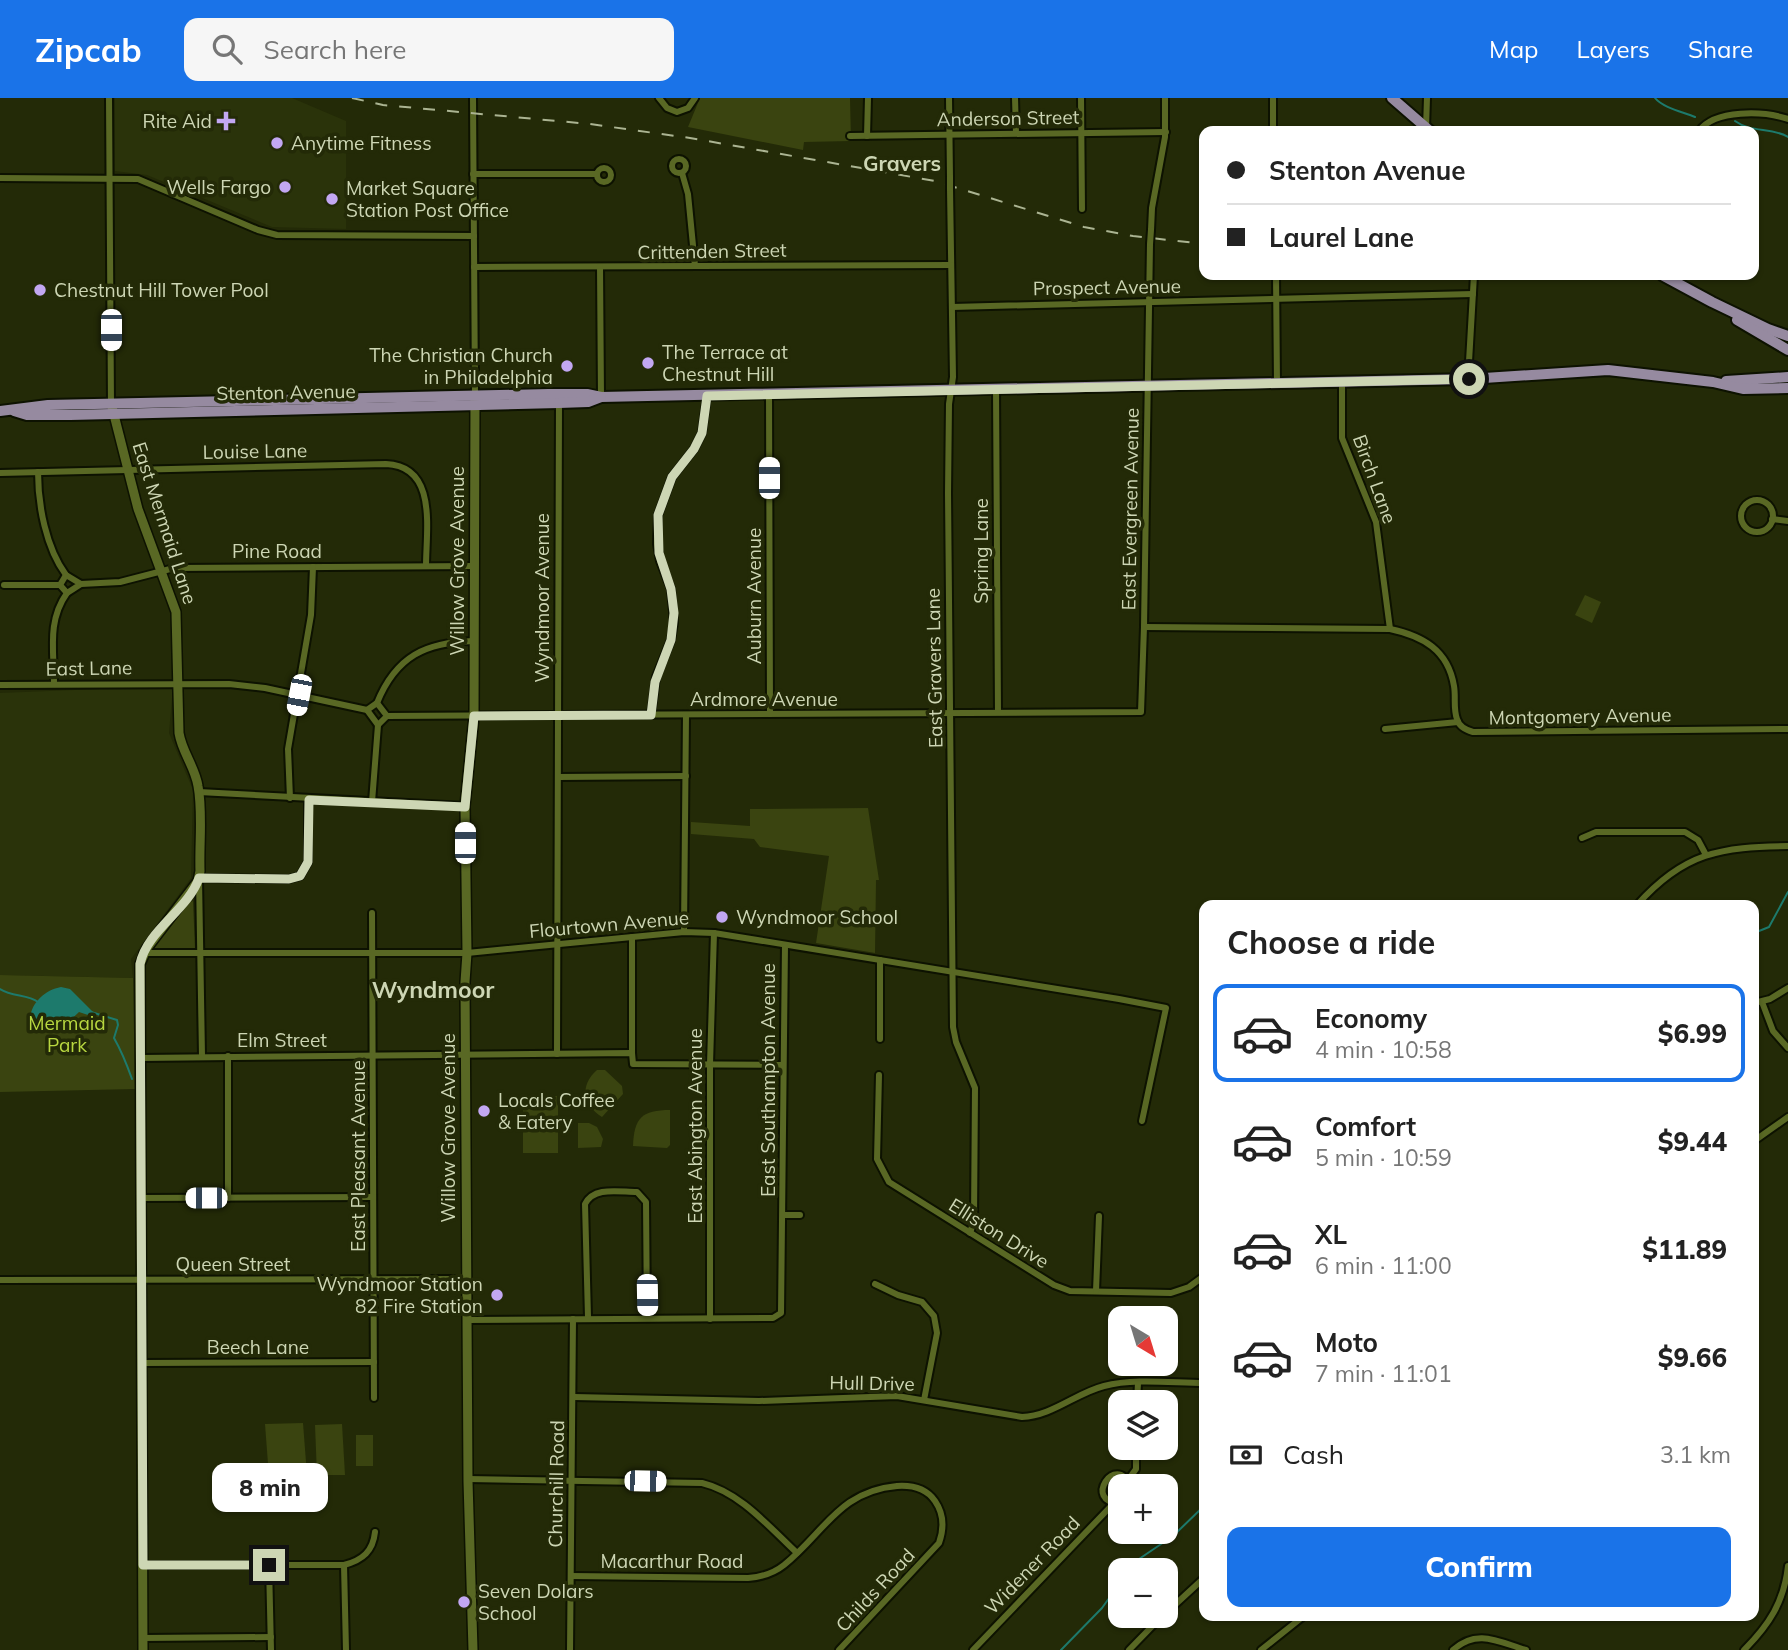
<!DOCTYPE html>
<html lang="en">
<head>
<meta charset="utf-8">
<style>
	body { margin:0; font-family:Mulish,sans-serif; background:#f6f6f6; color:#222; height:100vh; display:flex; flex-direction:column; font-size:26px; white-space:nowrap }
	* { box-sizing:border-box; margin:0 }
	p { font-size:23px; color:#767676 }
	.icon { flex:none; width:38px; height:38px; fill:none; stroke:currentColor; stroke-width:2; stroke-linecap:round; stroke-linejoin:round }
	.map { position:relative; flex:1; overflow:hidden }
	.details { position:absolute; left:1199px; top:802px; width:560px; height:721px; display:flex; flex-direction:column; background:#fff; border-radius:14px; box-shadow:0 2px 5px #0004 }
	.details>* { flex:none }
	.banner { position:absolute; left:1199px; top:28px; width:560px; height:154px; border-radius:14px; box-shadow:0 2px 5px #0004; display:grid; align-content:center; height:154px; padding:0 28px; background:#fff }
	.needle { width:46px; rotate:142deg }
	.buttons { position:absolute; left:1108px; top:1208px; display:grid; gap:14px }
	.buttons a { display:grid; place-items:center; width:70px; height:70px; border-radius:14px; background:#fff; box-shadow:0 2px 5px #0004; font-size:35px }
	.end { position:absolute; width:32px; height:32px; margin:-16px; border:9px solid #cdd6b4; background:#111; box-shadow:0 0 0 4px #111 }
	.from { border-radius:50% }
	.bubble { position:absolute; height:49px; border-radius:14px; background:#fff; box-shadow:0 2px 5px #0004; font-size:23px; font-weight:800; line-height:49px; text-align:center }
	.car { position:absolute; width:21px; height:42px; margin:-21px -10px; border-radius:9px; box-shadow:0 0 5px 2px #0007; background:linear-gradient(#fff 24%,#345 0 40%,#fff 0 76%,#345 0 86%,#fff 0) }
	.banner b { display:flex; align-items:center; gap:24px; height:66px; font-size:26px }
	.banner b+b { border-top:2px solid #e0e0e0 }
	.banner i { width:18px; height:18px; background:#222 }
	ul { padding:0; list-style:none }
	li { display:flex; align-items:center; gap:21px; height:98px; margin:0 14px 10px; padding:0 14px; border:4px solid transparent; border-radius:14px }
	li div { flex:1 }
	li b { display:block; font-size:26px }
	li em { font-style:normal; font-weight:800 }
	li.current { border-color:#1a73e8 }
	li>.icon { width:63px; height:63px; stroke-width:1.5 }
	h2 { padding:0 28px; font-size:32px; line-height:84px }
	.pay { display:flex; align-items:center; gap:18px; height:77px; padding:0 28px; font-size:26px }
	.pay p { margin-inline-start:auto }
	.action { display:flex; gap:14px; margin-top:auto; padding:14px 28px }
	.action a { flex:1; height:80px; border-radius:14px; background:#1a73e8; color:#fff; font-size:28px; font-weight:800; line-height:80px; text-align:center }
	header { display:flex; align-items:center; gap:42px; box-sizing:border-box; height:98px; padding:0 35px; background:#1a73e8; color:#fff }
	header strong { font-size:33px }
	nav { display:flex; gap:38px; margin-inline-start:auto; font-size:24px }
	.search { width:490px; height:63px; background:#f6f6f6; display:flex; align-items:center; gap:18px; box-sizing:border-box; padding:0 24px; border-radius:14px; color:#767676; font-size:26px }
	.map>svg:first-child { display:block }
</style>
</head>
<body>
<header>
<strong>Zipcab</strong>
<div class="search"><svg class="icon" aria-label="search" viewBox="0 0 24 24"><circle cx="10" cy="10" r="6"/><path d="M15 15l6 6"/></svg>Search here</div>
<nav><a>Map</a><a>Layers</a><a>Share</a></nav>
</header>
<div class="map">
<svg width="1788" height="1552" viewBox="0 0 1788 1552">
	<rect width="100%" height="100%" fill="#232a07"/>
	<g fill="#2a330a">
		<path d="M 115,0 L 292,0 L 346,23 L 346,131 L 272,129 L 147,77 L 115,73 Z"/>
		<path d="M 173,588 L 169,635 L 193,692 L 191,780 L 131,861 L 133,880 L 0,877 L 0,595 Z"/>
	</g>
	<g fill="#3a4410">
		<path d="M 700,0 L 850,0 L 851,43 L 804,44 L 803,52 L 688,29 Z"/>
		<path d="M 1585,497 L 1601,504 L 1592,525 L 1575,517 Z"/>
		<path d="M 868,710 L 879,782 L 876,782 L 875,855 L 816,845 L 829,758 L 760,749 L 754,741 L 691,736 L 691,724 L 750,728 L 750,711 Z"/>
		<path d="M 193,803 L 195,851 L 155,851 L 155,848 L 190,804 Z"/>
		<path d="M 0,877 L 133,880 L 135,991 L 0,994 Z"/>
		<path d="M 597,972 L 605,972 L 622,988 L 623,996 L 602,1019 C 583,1007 579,988 597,972 Z"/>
		<rect x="523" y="998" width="35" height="57"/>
		<path d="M 670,1012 L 670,1047 L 667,1050 L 633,1048 C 634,1020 642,1012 670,1012 Z"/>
		<path d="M 578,1025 L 589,1025 L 597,1029 L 603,1041 L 601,1049 L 578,1050 Z"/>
		<path d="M 303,1325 L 307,1377 L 269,1379 L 265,1326 Z"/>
		<path d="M 342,1326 L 345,1377 L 317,1377 L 315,1327 Z"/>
		<rect x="356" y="1337" width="17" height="31"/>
	</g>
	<path fill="#1d7a6c" d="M 61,889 L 70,891 L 93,914 L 91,918 L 79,914 L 62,930 L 52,930 L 38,934 L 30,924 C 29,907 44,892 61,889 Z"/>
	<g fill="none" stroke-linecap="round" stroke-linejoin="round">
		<g stroke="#1d7a6c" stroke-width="2">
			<path d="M 1655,0 C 1663,10 1683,14 1695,19"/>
			<path d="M 1735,23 C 1751,35 1772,29 1788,39"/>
			<path d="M 1754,835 L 1769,829 L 1788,794"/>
			<path d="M 0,891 C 12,899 28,896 38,904"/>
			<path d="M 91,914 L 117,922 L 118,927 L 114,940 C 122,954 127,967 132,981"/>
			<path d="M 1129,1472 L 1139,1461 L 1173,1438 L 1204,1408"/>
			<path d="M 1061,1552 L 1102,1510 L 1120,1485"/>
		</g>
		<g stroke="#0d1201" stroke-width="10">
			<g id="street">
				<path d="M 109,0 L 111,306"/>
				<path d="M 473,0 L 475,298"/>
				<path d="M 659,0 L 667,10 L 677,14 L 688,10 L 695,0"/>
				<path d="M 949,0 L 950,79"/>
				<path d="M 1015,0 L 1016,35"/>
				<path d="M 1081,0 L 1082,111"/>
				<path d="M 1273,0 L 1273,33"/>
				<path d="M 1426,30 L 1427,0"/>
				<path d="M 1699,33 C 1715,11 1764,13 1788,21"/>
				<path d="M 850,38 L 1166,34"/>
				<path d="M 867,38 L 868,0"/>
				<circle cx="679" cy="68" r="7"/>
				<circle cx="604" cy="77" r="7"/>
				<path d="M 682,75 L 688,96 L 695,168"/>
				<path d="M 473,76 L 597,76"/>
				<path d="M 0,80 L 138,81 L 258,132 L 277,137 L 474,138"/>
				<path d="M 950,91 L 953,279 L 949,306 L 948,395 L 953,929 L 956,944 L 975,990 L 974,1122 L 970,1135"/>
				<path d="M 1151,132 L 1152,110 L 1165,39 L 1165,0"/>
				<path d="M 474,169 L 951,167"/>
				<path d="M 600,169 L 601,299"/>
				<path d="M 1276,177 L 1277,285"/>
				<path d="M 952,209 L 1473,196"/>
				<path d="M 1468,281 L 1474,177"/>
				<path d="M 1342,283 L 1342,340 L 1376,424 L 1390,531"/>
				<path d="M 996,291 L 998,614"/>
				<path d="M 769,296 L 770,616"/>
				<path d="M 38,374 C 38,407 46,450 66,477"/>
				<path d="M 0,375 L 386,366 C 438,368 426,432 426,468"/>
				<circle cx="1757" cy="418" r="16"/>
				<path d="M 1772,421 L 1788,423"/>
				<path d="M 66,477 L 81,486 L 67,495 L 60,487 Z"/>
				<path d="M 81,486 L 120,484 L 174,470 L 475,468"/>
				<path d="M 4,487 L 60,487"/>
				<path d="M 1144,529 L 1390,531 C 1423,538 1448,552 1454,588 C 1456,599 1453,611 1457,621 C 1459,629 1466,632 1473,634 L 1788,631"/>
				<path d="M 54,586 C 54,553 47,523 67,495"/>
				<path d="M 0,587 L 229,586 L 265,590 L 367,612"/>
				<path d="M 377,605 C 396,558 426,544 474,543"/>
				<path d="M 377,605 L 387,618 L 378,627 L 367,612 Z"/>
				<path d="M 651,617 L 656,579 L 671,542 L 674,525 L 671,491 L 660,463 L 657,446 L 658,417 L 672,379 L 694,351 L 702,335 L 707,297"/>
				<path d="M 387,618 L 1141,614 L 1144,529 L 1150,146"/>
				<path d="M 1385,631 L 1458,624"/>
				<path d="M 559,679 L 686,678"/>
				<path d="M 199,694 L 465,708"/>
				<path d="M 290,700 L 288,651 L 311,517 L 313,469"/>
				<path d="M 372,704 L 378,627"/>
				<path d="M 1582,740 L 1596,734 L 1685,734 L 1698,742 L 1706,757"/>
				<path d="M 1637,807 C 1684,754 1721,749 1788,748"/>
				<path d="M 372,815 L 374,1300"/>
				<path d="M 684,834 L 686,617"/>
				<path d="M 632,839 L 632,955"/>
				<path d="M 143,855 L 467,855 L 684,834 L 714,835 L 1119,901 L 1166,910 L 1142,1023"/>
				<path d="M 1762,904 L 1773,933 L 1788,950"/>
				<path d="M 1754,905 L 1770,901 L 1788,890"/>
				<path d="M 880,941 L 880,862"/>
				<path d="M 557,956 L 559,305"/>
				<path d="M 202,958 L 199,780 L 289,781 L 300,778 L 308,764 L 308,702"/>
				<path d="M 141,960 L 632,955 L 633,966 L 783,967"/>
				<path d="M 879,977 L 877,1061 L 889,1084 L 1054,1187 L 1070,1193 L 1171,1195 L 1189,1189 L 1204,1178"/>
				<path d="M 1754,1043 L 1788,1019"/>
				<path d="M 141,1100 L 373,1099"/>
				<path d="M 228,1100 L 228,958"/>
				<path d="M 783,1117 L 800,1117"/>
				<path d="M 0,1182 L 467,1181"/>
				<path d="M 875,1186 L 898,1197 L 922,1204 L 934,1218 L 937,1235 L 924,1302"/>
				<path d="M 1096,1193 L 1099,1118"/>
				<path d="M 588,1219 L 585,1106 C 594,1088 619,1094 637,1094 L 646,1104 L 647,1220"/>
				<path d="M 710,1221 L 710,966 L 714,835"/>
				<path d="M 467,1222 L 773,1220 L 781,1215 L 785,847"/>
				<path d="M 142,1265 L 374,1264"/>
				<path d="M 574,1299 L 759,1303 L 897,1298 L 1022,1319 C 1052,1318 1076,1295 1104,1288 C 1135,1280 1172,1285 1204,1285"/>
				<path d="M 1137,1304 L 1138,1285"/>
				<path d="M 468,1381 L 702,1385 C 740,1394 769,1429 797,1455"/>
				<path d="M 1128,1382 L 1136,1371 L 1136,1349"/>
				<path d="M 1120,1405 C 1082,1405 1116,1354 1130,1388"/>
				<path d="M 143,1467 L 344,1467 C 363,1462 373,1453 375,1434"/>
				<path d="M 269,1467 L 271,1552"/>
				<path d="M 344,1467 L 346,1552"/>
				<path d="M 571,1478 L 748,1480 C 761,1479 774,1475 784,1467 C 824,1435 839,1393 897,1388 C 912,1387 926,1390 935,1403 C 944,1416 944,1431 939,1445 L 839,1552"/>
				<path d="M 1166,1515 L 1204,1480"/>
				<path d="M 143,1540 L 271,1539"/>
				<path d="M 570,1552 L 573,1221"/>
				<path d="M 973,1552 L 1114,1405"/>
				<path d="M 1129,1552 L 1163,1517"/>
				<path d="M 1261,1552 L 1305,1517"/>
				<path d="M 1453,1552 C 1477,1530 1499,1544 1526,1552"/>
				<path d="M 1744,1552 C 1769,1527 1784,1504 1788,1468"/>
			</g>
		</g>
		<g stroke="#0d1201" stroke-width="12">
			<g id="secondary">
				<path d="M 112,309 L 138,411 L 176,514 L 179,635 C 182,654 195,669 198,688 C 203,715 199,745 200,773 L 198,783 L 147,850 L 140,866 L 143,1552"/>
				<path d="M 473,1552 L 468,1383 L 465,884 L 467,855 L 465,708 L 474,618 L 475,301"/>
			</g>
		</g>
		<g stroke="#0d1201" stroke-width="14">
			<g id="primary">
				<path d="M 1392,0 L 1430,33"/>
				<path d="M 1662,177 L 1712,204 L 1768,231 L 1788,238"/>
				<path d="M 1737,222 L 1788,252"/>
				<path d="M 1726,283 L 1788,279"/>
				<path d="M 0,313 L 48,307 L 548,296 L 587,296 L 601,299 L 1469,281 L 1608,272 L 1713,284 L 1743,291 L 1788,290"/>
				<path d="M 14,313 L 27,317 L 70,317 L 559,305 L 588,304 L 601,299"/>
			</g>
		</g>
		<use href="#street" stroke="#596824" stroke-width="6"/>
		<use href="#secondary" stroke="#596824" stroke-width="9"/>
		<use href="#primary" stroke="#968aa0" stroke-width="10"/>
		<path stroke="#abb492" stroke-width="2" stroke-dasharray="12 12" stroke-linecap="butt" d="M 352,0 L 383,7 L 590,26 L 690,40 L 935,83 L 1084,129 L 1133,138 L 1204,146"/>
		<g stroke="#0d1201" stroke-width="10" stroke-linecap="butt">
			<g id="street-bridge">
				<path d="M 950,79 L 950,91"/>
				<path d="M 1150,146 L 1151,132"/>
			</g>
		</g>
		<use href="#street-bridge" stroke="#596824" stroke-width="6"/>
	</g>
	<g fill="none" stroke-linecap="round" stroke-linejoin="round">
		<path stroke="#cdd6b4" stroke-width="9" d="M 269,1467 L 143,1467 L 140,866 C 147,832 188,812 199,780 L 289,781 L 300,778 L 308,764 L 309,702 L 465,709 L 474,618 L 651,617 L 655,584 L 671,542 L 674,515 L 671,491 L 659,455 L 658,417 L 672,379 L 694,351 L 702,335 L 707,298 L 1469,281"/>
	</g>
	<g fill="#c2a7f2" stroke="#232a07" stroke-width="2.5">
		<path d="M222.5 12.5h7v7h7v7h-7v7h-7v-7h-7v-7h7z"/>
		<circle cx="277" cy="45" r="7"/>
		<circle cx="285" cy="89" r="7"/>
		<circle cx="332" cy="101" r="7"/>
		<circle cx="40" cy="192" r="7"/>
		<circle cx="648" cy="265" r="7"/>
		<circle cx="567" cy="268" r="7"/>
		<circle cx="722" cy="819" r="7"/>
		<circle cx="484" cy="1013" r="7"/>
		<circle cx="497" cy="1197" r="7"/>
		<circle cx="464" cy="1504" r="7"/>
	</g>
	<g text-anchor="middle" stroke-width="7" stroke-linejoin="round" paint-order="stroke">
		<g font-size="19" fill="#cdd6b4" stroke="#232a07">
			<text transform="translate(1008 20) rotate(-1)" y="7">Anderson Street</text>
			<text transform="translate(712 153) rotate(-1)" y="7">Crittenden Street</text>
			<text transform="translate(1107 189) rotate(-1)" y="7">Prospect Avenue</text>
			<text transform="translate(286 294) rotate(-1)" y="7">Stenton Avenue</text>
			<text transform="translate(255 353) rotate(-1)" y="7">Louise Lane</text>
			<text transform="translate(1375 381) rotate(70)" y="7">Birch Lane</text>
			<text transform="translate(1130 411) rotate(-89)" y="7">East Evergreen Avenue</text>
			<text transform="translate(165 425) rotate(72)" y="7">East Mermaid Lane</text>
			<text x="277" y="460">Pine Road</text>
			<text transform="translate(981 453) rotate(-90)" y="7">Spring Lane</text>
			<text transform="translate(457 463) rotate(-90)" y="7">Willow Grove Avenue</text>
			<text transform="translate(754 498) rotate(-90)" y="7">Auburn Avenue</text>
			<text transform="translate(542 500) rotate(-90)" y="7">Wyndmoor Avenue</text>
			<text transform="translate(89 570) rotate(-1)" y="7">East Lane</text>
			<text transform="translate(934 570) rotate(-91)" y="7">East Gravers Lane</text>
			<text x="764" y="608">Ardmore Avenue</text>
			<text transform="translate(1580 618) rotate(-1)" y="7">Montgomery Avenue</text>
			<text transform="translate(609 826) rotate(-5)" y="7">Flourtown Avenue</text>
			<text x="282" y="949">Elm Street</text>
			<text transform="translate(768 982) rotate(-90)" y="7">East Southampton Avenue</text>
			<text transform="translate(695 1028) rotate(-90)" y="7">East Abington Avenue</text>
			<text transform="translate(448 1030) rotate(-90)" y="7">Willow Grove Avenue</text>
			<text transform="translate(358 1058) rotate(-90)" y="7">East Pleasant Avenue</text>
			<text transform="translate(999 1135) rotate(32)" y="7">Elliston Drive</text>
			<text x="233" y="1173">Queen Street</text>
			<text x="258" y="1256">Beech Lane</text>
			<text transform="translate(872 1285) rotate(1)" y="7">Hull Drive</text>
			<text transform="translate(556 1386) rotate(-89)" y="7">Churchill Road</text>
			<text x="672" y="1470">Macarthur Road</text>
			<text transform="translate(1032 1467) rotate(-46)" y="7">Widener Road</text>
			<text transform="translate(875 1492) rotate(-47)" y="7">Childs Road</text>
		</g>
		<g font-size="19" fill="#cdd6b4" stroke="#232a07" text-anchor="start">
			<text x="212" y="30" text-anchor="end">Rite Aid</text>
			<text x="291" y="52">Anytime Fitness</text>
			<text x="271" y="96" text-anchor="end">Wells Fargo</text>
			<text x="346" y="97">Market Square<tspan x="346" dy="22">Station Post Office</tspan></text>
			<text x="54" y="199">Chestnut Hill Tower Pool</text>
			<text x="662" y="261">The Terrace at<tspan x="662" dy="22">Chestnut Hill</tspan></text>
			<text x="553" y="264" text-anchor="end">The Christian Church<tspan x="553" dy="22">in Philadelphia</tspan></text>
			<text x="736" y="826">Wyndmoor School</text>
			<text x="498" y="1009">Locals Coffee<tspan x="498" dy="22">&amp; Eatery</tspan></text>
			<text x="483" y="1193" text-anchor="end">Wyndmoor Station<tspan x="483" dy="22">82 Fire Station</tspan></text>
			<text x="478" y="1500">Seven Dolars<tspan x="478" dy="22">School</tspan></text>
		</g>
		<g font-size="19" fill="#b8d740" stroke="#232a07">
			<text x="67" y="932">Mermaid<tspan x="67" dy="22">Park</tspan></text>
		</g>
		<g font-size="21" font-weight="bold" fill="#cdd6b4" stroke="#232a07">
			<text x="902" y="73">Gravers</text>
		</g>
		<g font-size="23" font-weight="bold" fill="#cdd6b4" stroke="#232a07">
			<text x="433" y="900">Wyndmoor</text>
		</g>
	</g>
</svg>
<div class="buttons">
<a><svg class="needle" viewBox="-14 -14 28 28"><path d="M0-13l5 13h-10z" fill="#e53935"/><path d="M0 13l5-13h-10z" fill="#767676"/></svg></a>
<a><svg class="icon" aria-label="layers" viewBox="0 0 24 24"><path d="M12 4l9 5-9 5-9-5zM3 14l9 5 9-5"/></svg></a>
<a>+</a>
<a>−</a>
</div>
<i class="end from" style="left:1469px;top:281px"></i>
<i class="end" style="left:269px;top:1467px"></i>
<div class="bubble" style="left:212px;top:1365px;width:116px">8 min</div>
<i class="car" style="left:111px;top:232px;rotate:180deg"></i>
<i class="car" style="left:769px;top:380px;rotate:0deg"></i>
<i class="car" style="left:299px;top:597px;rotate:191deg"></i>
<i class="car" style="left:465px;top:745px;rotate:0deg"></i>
<i class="car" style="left:206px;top:1100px;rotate:270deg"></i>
<i class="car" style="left:647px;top:1197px;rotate:179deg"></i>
<i class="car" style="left:645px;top:1383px;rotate:91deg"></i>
<div class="banner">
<b><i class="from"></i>Stenton Avenue</b>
<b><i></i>Laurel Lane</b>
</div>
<section class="details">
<h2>Choose a ride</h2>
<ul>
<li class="current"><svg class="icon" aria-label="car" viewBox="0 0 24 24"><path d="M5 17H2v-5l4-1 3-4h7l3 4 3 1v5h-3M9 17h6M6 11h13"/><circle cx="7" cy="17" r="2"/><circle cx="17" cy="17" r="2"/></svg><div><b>Economy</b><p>4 min · 10:58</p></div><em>$6.99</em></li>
<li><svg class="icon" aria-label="car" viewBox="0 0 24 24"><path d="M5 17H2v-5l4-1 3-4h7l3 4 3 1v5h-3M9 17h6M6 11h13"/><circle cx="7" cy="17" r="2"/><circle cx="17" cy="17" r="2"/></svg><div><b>Comfort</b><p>5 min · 10:59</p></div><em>$9.44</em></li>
<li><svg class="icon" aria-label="car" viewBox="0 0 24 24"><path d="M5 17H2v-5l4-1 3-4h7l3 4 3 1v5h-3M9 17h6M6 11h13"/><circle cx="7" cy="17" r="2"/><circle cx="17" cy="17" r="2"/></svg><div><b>XL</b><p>6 min · 11:00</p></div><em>$11.89</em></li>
<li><svg class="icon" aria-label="car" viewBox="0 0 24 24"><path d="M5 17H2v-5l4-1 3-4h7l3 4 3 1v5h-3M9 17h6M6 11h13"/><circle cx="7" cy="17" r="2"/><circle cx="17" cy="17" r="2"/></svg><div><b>Moto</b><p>7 min · 11:01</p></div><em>$9.66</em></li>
</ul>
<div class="pay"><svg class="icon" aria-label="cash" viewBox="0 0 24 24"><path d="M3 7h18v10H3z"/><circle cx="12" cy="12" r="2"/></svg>Cash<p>3.1 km</p></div>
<div class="action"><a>Confirm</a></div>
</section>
</div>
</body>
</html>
